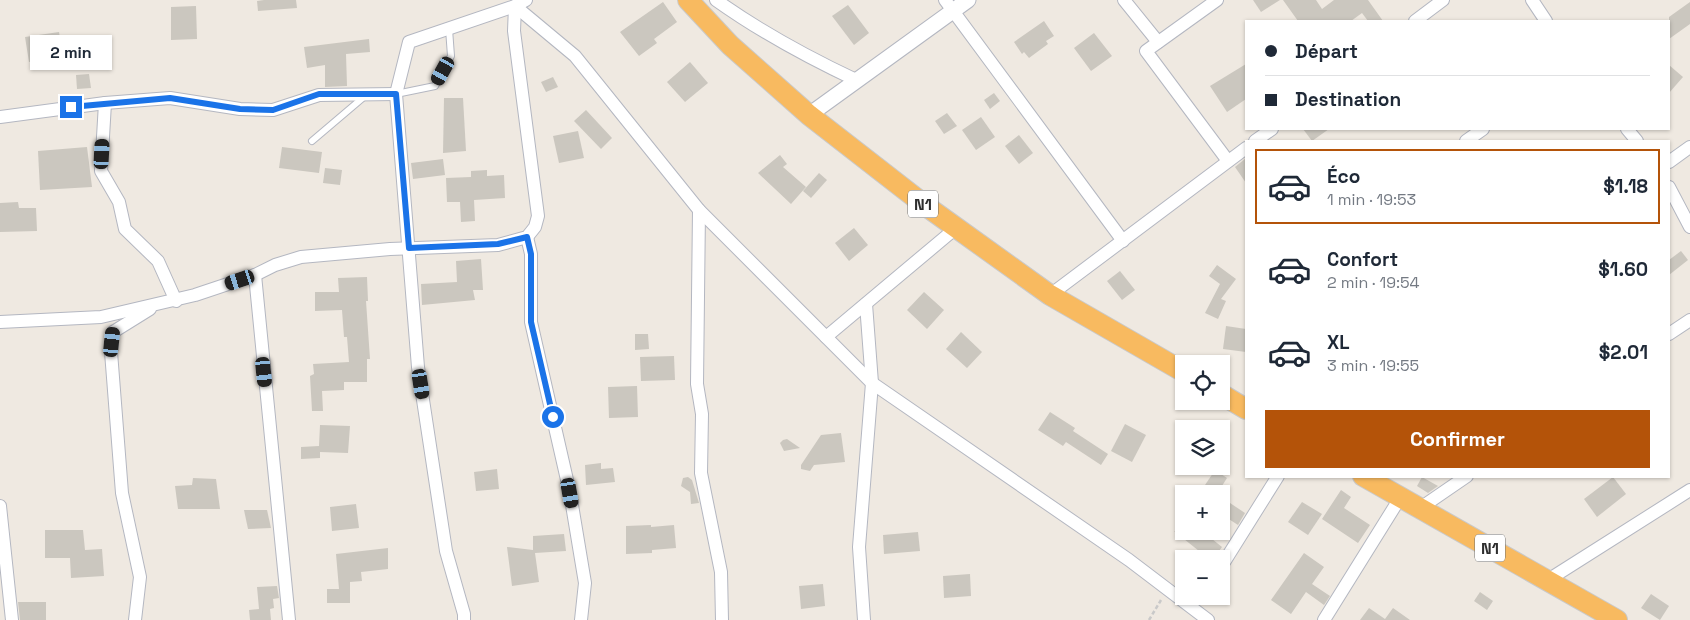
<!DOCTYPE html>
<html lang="fr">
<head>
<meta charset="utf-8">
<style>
	body { margin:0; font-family:"Space Grotesk",sans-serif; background:#f6f6f7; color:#1f2937; height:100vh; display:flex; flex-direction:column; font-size:19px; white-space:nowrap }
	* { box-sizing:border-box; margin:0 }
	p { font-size:16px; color:#747a83 }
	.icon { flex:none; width:28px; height:28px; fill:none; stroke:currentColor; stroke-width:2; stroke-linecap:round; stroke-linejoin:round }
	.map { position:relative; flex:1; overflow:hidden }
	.drawer { position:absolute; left:1245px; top:140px; width:425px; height:338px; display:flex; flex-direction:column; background:#fff; border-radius:0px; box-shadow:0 1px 4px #0004 }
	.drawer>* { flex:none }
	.top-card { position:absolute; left:1245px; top:20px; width:425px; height:110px; border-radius:0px; box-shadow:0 1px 4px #0004; display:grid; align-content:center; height:110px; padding:0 20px; background:#fff }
	.fabs { position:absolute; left:1175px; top:355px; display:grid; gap:10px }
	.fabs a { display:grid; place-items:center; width:55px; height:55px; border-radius:0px; background:#fff; box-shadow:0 1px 4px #0004; font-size:25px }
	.end { position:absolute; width:22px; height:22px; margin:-11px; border:6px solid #1a73e8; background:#fff; box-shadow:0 0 0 2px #fff }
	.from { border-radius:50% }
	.bubble { position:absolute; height:35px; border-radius:0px; background:#fff; box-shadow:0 1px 4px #0004; font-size:16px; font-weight:800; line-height:35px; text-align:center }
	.car { position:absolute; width:15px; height:30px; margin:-15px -8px; border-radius:6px; box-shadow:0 0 4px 1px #0007; background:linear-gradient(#222 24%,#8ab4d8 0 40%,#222 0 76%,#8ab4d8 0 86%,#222 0) }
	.top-card b { display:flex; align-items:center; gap:18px; height:48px; font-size:19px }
	.top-card b+b { border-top:1px solid #e0e1e3 }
	.top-card i { width:12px; height:12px; background:#1f2937 }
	ul { padding:9px 0 0; list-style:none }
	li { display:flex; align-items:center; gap:15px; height:75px; margin:0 10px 8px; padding:0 10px; border:2px solid transparent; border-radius:0px }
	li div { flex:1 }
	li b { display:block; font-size:19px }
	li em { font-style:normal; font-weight:800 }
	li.on { border-color:#b45309 }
	li>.icon { width:45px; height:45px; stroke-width:1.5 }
	.action { display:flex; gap:10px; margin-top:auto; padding:10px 20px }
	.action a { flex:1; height:58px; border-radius:0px; background:#b45309; color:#fff; font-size:20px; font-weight:800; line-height:58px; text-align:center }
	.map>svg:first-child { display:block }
</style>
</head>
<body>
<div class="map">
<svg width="1690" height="620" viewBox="0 0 1690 620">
	<rect width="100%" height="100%" fill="#efe9e1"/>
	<g fill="#cbc7bf">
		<path d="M 264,0 L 296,0 L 297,8 L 258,11 L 257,1 Z"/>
		<path d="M 1253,0 L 1280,0 L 1261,12 Z"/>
		<path d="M 1283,0 L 1316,0 L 1322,9 L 1334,0 L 1368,0 L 1383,21 L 1368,21 L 1362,13 L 1351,21 L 1298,21 Z"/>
		<path d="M 663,2 L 677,22 L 654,39 L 657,43 L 639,56 L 620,32 Z"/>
		<path d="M 1690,2 L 1690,24 L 1669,39 L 1669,17 Z"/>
		<path d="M 848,5 L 869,33 L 854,45 L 832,16 Z"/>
		<path d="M 196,6 L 197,39 L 171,40 L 171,7 Z"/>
		<path d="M 1044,21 L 1054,36 L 1046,41 L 1048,44 L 1029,58 L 1024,52 L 1022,54 L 1014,42 Z"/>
		<path d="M 59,32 L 63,57 L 29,62 L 25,37 Z"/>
		<path d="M 1094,33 L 1112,56 L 1091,71 L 1074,48 Z"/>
		<path d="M 369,39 L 370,52 L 346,54 L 347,86 L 325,87 L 325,65 L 307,68 L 304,47 Z"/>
		<path d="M 690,62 L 708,83 L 685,102 L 667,82 Z"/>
		<path d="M 1246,64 L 1246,99 L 1227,112 L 1210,86 Z"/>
		<path d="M 1669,65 L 1683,77 L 1669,93 Z"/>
		<path d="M 89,74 L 91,88 L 77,89 L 76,75 Z"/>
		<path d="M 553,77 L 558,87 L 546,92 L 541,82 Z"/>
		<path d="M 994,93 L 1000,101 L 990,109 L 984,100 Z"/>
		<path d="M 444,98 L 463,98 L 466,151 L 443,153 Z"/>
		<path d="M 586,110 L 612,138 L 601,149 L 574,121 Z"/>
		<path d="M 947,113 L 957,126 L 944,134 L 935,121 Z"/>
		<path d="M 981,117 L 995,137 L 976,150 L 962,130 Z"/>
		<path d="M 1303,129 L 1329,129 L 1312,141 Z"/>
		<path d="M 578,131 L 584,158 L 559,163 L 553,136 Z"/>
		<path d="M 1019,135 L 1033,153 L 1019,164 L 1005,146 Z"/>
		<path d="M 87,147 L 92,187 L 40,190 L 38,151 Z"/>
		<path d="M 282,147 L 322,152 L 319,173 L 279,168 Z"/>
		<path d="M 780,155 L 787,164 L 783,167 L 806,187 L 791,204 L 758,173 Z"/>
		<path d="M 1246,158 L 1246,183 L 1235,167 Z"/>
		<path d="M 443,159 L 445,175 L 413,179 L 411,163 Z"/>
		<path d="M 325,168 L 342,170 L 340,185 L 323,183 Z"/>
		<path d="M 487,170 L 487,176 L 504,175 L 505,198 L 474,200 L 475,221 L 461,222 L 460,202 L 447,202 L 446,178 L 471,177 L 471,171 Z"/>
		<path d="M 819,173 L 827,180 L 811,198 L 803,191 Z"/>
		<path d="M 18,202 L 19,208 L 36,208 L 37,231 L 0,232 L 0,203 Z"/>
		<path d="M 854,228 L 868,245 L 849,261 L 835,243 Z"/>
		<path d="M 1681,251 L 1688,260 L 1669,275 L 1669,260 Z"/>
		<path d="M 481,259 L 483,290 L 473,290 L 475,300 L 422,305 L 421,284 L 457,282 L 456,261 Z"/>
		<path d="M 1217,265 L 1236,279 L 1221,299 L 1226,301 L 1218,319 L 1205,313 L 1220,284 L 1209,276 Z"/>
		<path d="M 1120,271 L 1135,290 L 1122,300 L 1107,281 Z"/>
		<path d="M 367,277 L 368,301 L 366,301 L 370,359 L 367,359 L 367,382 L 344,382 L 344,390 L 322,391 L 323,411 L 312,411 L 310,376 L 314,374 L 313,364 L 349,362 L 347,337 L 344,337 L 342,310 L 315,311 L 315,292 L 339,292 L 338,278 Z"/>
		<path d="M 924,292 L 944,310 L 927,329 L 907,310 Z"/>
		<path d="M 1226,326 L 1246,329 L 1246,352 L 1223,349 Z"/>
		<path d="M 961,332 L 982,352 L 967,368 L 946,349 Z"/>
		<path d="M 635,334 L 648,334 L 649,349 L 635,350 Z"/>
		<path d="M 674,356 L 675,380 L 641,381 L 640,357 Z"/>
		<path d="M 637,386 L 638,417 L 609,418 L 608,387 Z"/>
		<path d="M 1050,412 L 1075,428 L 1073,431 L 1108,454 L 1101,465 L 1066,442 L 1063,446 L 1038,430 Z"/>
		<path d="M 1125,424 L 1146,435 L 1132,462 L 1111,451 Z"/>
		<path d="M 320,425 L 350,426 L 348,453 L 320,452 L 320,458 L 301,459 L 301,447 L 319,446 Z"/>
		<path d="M 841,433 L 845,462 L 814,465 L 810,471 L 801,469 L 801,465 L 821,435 Z"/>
		<path d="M 787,439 L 800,448 L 784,451 L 780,443 L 783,440 Z"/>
		<path d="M 601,463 L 601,469 L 613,468 L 615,482 L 586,485 L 585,465 Z"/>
		<path d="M 497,469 L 499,489 L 476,491 L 474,472 Z"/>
		<path d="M 1215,470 L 1227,478 L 1217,494 L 1199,494 Z"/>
		<path d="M 688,477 L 692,480 L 699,503 L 691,504 L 690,492 L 681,486 L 683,478 Z"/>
		<path d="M 1422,477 L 1438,486 L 1428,493 L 1417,486 Z"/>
		<path d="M 1613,477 L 1626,494 L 1597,517 L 1584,499 Z"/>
		<path d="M 193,478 L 216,479 L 220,509 L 178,509 L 175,486 L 192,485 Z"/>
		<path d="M 1341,490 L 1351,497 L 1344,508 L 1370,525 L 1358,543 L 1322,519 Z"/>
		<path d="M 1221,497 L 1245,513 L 1238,525 L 1221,514 Z"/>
		<path d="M 1302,502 L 1322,514 L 1308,535 L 1288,522 Z"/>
		<path d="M 356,504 L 359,528 L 332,531 L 330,507 Z"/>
		<path d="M 244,510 L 267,510 L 271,528 L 248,529 Z"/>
		<path d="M 651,525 L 651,527 L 674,525 L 676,548 L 652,550 L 652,553 L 626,554 L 626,526 Z"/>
		<path d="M 45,530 L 83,530 L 85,550 L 102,549 L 104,576 L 71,578 L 70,558 L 45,558 Z"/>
		<path d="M 1174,531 L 1202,531 L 1222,547 L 1213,559 L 1209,559 Z"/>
		<path d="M 918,532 L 920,551 L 884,554 L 883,535 Z"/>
		<path d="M 564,534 L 566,551 L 535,553 L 539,582 L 512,586 L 507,547 L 533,550 L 533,536 Z"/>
		<path d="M 388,548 L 388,569 L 361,572 L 362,581 L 350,582 L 350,603 L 327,603 L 327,589 L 339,589 L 336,554 Z"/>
		<path d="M 1304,553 L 1324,567 L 1312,584 L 1330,596 L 1324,605 L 1306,592 L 1291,614 L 1271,600 Z"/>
		<path d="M 970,574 L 971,596 L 944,598 L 943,576 Z"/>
		<path d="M 823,584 L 825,606 L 801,609 L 799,586 Z"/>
		<path d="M 277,586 L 279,598 L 273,599 L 274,608 L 270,609 L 271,620 L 250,620 L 249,610 L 259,609 L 257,587 Z"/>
		<path d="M 1480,592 L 1493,601 L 1487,610 L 1474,601 Z"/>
		<path d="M 1651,594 L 1669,606 L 1660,620 L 1641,608 Z"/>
		<path d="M 18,602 L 46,602 L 46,620 L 20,620 Z"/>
		<path d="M 1369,608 L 1385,619 L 1393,608 L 1410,620 L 1360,620 Z"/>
	</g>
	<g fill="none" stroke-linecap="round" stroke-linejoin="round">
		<g stroke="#b4b7c1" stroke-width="8">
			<g id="service">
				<path d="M 396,94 L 435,86 L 451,56 L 449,29"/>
				<path d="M 312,141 L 365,96"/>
			</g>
		</g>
		<g stroke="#b4b7c1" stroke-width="14">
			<g id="minor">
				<path d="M 716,0 C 761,32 807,57 856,80"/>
				<path d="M 945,0 L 1123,241"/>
				<path d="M 1124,0 L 1158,42"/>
				<path d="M 1217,0 L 1146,51 L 1228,161"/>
				<path d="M 1532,0 L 1546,21"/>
				<path d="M 1415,21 L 1443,0"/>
				<path d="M 105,103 L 101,171 L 119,202 L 125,229 L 158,261 L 176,301"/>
				<path d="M 0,117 L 105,103 L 170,98 L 240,109 L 273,110 L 319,95 L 396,94"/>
				<path d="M 1627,129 L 1637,141"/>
				<path d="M 1255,141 L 1272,129"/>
				<path d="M 1466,141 L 1483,129"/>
				<path d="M 1669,162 L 1690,147"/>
				<path d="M 1669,187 L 1690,227"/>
				<path d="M 699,210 L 697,384 L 702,414 L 701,473 L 721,572 L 722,620"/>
				<path d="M 527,237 L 531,254 L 531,322 L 570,493 L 585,583 L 581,620"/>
				<path d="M 255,275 L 289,620"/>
				<path d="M 1050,295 L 1246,148"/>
				<path d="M 0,322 L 101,317 L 195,295 L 255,275 L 275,265 L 301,257 L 390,249 L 498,245 L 527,237 L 535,227 L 538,216 L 514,31 L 515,6 L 526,0"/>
				<path d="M 1669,334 L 1690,320"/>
				<path d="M 826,337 L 956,228"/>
				<path d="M 0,506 L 12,620"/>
				<path d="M 1419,509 L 1467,476"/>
				<path d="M 1221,567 L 1278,476"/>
				<path d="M 1548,580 L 1690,490"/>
				<path d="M 135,620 L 140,577 L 122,493 L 111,352 L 113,332 L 150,309"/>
				<path d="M 464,620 L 464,614 L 446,551 L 418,367 L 396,94 L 409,42 L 515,6 L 575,56 L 699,210 L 872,383 L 1129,560 L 1208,620"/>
				<path d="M 864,620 L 859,547 L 872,383 L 866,304"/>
				<path d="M 1324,620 L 1400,498"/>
			</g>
		</g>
		<g stroke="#b4b7c1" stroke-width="17">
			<path id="tertiary" d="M 809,115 L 968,0"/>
		</g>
		<g stroke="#c9c9c9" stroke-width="22">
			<g id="trunk">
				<path d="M 688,0 L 730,45 L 809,115 L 926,206 L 1050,295 L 1184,372"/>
				<path d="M 1221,394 L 1246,409"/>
				<path d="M 1363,476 L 1617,620"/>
			</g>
		</g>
		<path stroke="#c9c9c9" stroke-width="2.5" stroke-dasharray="4 2.5" stroke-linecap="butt" d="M 1149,620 L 1161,600"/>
		<use href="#service" stroke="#fff" stroke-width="6"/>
		<use href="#minor" stroke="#fff" stroke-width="12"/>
		<use href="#tertiary" stroke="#fff" stroke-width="15"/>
		<use href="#trunk" stroke="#f8ba60" stroke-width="20"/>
	</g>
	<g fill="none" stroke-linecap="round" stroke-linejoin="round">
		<path stroke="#1a73e8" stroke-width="6" d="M 71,107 L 170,98 L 240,109 L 273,110 L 319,94 L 396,94 L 409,248 L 498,244 L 527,237 L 531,254 L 531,322 L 553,417"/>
	</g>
	<g text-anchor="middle" stroke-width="4.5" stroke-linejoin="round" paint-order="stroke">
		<g fill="#fff" stroke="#6d6d6d" stroke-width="1">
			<rect x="908" y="190.5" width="30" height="27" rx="4"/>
			<rect x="1475" y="534.5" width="30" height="27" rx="4"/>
		</g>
		<g font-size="16" font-weight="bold" fill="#2e2e2e">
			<text x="923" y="210">N1</text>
			<text x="1490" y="554">N1</text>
		</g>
	</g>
</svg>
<div class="fabs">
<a><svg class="icon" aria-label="locate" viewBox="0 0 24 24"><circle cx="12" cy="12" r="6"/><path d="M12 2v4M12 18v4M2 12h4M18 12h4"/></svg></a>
<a><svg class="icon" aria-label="layers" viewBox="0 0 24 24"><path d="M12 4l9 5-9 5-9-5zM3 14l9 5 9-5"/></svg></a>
<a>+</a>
<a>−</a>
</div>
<i class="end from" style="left:553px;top:417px"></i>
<i class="end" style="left:71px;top:107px"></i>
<div class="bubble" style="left:30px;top:35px;width:82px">2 min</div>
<i class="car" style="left:443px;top:71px;rotate:209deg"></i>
<i class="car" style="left:102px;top:154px;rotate:3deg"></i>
<i class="car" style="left:240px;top:280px;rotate:252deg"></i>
<i class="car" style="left:112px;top:342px;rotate:6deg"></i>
<i class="car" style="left:264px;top:372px;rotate:174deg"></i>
<i class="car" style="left:421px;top:384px;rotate:171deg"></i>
<i class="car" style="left:570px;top:493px;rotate:170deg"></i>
<div class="top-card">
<b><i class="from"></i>Départ</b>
<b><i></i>Destination</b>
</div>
<section class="drawer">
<ul>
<li class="on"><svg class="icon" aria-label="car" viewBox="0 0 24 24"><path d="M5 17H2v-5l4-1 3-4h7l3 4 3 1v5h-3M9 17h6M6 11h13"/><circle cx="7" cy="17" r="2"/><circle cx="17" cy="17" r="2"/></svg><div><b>Éco</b><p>1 min · 19:53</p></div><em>$1.18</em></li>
<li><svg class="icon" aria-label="car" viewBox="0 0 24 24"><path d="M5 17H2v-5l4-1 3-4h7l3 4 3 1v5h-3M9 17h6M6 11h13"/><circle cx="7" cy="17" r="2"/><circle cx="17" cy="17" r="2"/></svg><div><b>Confort</b><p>2 min · 19:54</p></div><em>$1.60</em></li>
<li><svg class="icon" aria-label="car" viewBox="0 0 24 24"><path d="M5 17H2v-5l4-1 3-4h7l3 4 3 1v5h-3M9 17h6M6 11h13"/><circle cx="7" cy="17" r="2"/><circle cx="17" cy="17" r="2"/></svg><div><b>XL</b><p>3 min · 19:55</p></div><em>$2.01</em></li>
</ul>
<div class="action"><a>Confirmer</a></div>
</section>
</div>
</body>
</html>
